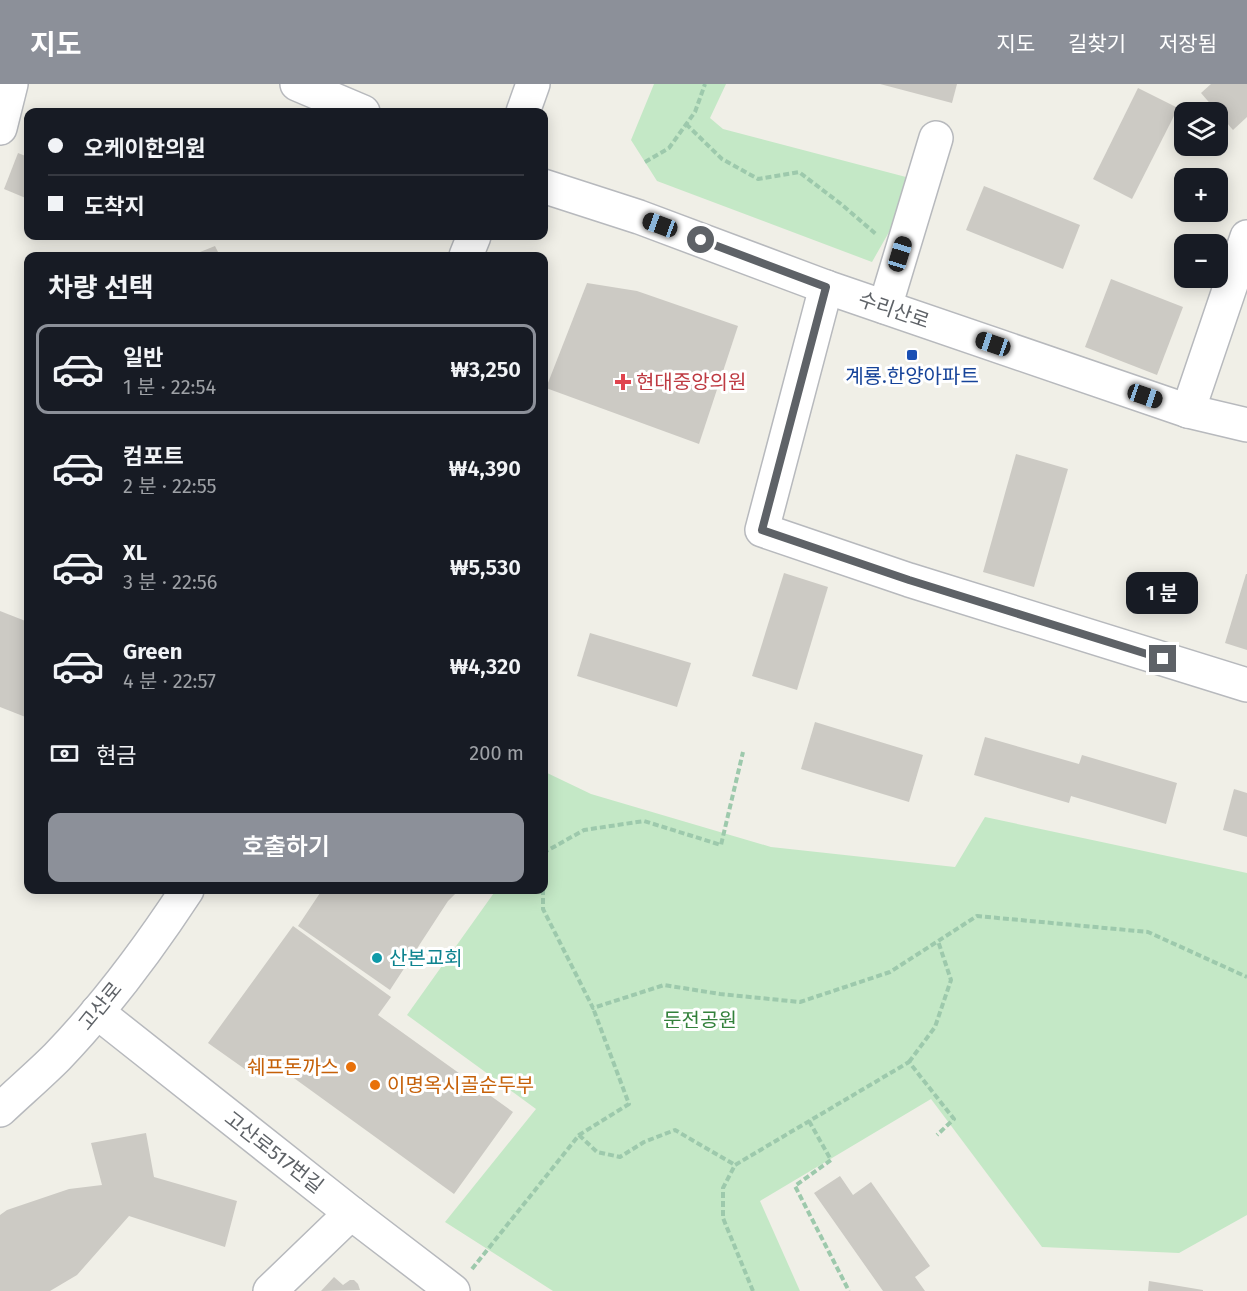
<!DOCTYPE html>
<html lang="ko">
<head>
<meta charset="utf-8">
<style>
	body { margin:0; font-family:"Fira Sans","Noto Sans KR",sans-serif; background:#242831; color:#f1f3f6; height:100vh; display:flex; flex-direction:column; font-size:22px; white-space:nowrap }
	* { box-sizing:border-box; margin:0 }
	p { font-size:20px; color:#9ea1a6 }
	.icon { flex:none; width:33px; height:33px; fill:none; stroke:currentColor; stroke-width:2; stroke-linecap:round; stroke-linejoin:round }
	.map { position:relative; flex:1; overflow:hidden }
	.details { position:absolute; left:24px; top:168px; width:524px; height:642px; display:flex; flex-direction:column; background:#171b24; border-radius:12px; box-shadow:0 3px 15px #0003 }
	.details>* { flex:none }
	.hud { position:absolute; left:24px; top:24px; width:524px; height:132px; border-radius:12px; box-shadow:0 3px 15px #0003; display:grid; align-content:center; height:132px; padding:0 24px; background:#171b24 }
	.buttons { position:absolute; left:1174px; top:18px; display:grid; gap:12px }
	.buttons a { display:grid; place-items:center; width:54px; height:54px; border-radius:12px; background:#171b24; box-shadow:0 3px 15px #0003; font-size:30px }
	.end { position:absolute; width:27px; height:27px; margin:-14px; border:8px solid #5e6267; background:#fff; box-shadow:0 0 0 3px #fff }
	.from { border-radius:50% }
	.bubble { position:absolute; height:42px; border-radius:12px; background:#171b24; box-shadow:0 3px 15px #0003; font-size:20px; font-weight:600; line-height:42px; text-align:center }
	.car { position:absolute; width:18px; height:36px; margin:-18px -9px; border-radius:8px; box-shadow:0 0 4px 2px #0007; background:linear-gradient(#222 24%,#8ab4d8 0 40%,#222 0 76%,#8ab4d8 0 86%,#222 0) }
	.hud b { display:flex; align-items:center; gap:21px; height:57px; font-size:22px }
	.hud b+b { border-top:2px solid #363941 }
	.hud i { width:15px; height:15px; background:#f1f3f6 }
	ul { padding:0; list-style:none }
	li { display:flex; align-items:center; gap:18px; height:90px; margin:0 12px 9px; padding:0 12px; border:3px solid transparent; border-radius:12px }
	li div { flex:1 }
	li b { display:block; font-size:22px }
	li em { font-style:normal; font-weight:600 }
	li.selected { border-color:#8c9099 }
	li>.icon { width:54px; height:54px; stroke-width:1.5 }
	h2 { padding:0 24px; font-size:27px; line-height:72px }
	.pay { display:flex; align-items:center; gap:15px; height:66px; padding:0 24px; font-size:22px }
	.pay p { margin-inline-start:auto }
	.cta { display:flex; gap:12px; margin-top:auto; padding:12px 24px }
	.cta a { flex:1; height:69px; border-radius:12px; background:#8c9099; color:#fff; font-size:24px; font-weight:600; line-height:69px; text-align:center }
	header { display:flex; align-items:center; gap:36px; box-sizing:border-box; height:84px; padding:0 30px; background:#8c9099; color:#fff }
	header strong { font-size:28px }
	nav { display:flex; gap:33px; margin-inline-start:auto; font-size:21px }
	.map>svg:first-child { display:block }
</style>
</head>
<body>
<header>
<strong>지도</strong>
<nav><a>지도</a><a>길찾기</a><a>저장됨</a></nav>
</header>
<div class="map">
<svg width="1247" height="1207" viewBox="0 0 1247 1207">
	<rect width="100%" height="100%" fill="#f0efe7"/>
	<g fill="#c4e8c6">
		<path d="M 654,0 L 726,0 L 710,34 L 723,45 L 906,93 L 893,141 L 872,178 L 657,97 L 631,56 Z"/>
		<path d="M 543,687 L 591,710 L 771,763 L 955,783 L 985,733 L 1247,789 L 1247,1131 L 1179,1169 L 1042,1163 L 931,1015 L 760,1117 L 800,1207 L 553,1207 L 445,1138 L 536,1025 L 407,931 L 496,806 L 543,806 Z"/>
	</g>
	<g fill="#cccac4">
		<path d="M 880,0 L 957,0 L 952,19 Z"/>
		<path d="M 1211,0 L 1247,0 L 1247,33 L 1233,46 L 1201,9 Z"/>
		<path d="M 1138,4 L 1178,24 L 1132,115 L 1093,95 Z"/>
		<path d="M 18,69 L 28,73 L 28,115 L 4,105 Z"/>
		<path d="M 984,102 L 1080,141 L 1063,185 L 966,146 Z"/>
		<path d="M 215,162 L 220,172 L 190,172 Z"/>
		<path d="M 1111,195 L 1183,223 L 1157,291 L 1085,263 Z"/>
		<path d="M 587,199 L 637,207 L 738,242 L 699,360 L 546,304 Z"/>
		<path d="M 1016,370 L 1068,385 L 1034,503 L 983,488 Z"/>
		<path d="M 784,489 L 828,503 L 797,606 L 752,592 Z"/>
		<path d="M 1246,490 L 1247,490 L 1247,566 L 1225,559 Z"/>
		<path d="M 0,527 L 28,538 L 28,634 L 0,623 Z"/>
		<path d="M 590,549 L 691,579 L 677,623 L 577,592 Z"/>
		<path d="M 815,638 L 923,671 L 909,718 L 801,685 Z"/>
		<path d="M 985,653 L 1079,680 L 1082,671 L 1177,699 L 1166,740 L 1071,712 L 1069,719 L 974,691 Z"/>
		<path d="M 1234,705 L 1247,709 L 1247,753 L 1223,746 Z"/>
		<path d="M 322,806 L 459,806 L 448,817 L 390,906 L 298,842 Z"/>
		<path d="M 293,842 L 391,913 L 378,931 L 513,1028 L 454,1110 L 269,976 L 256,993 L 208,959 Z"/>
		<path d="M 146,1049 L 154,1093 L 237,1117 L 225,1163 L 129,1132 L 77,1191 L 50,1207 L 0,1207 L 0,1131 L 7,1126 L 69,1105 L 102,1101 L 91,1059 Z"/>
		<path d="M 840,1092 L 853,1111 L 871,1098 L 930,1182 L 915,1193 L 925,1207 L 883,1207 L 814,1109 Z"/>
		<path d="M 334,1193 L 343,1201 L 350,1196 L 354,1196 L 358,1200 L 360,1206 L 321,1207 Z"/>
		<path d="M 1149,1197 L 1203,1206 L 1203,1207 L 1148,1207 Z"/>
	</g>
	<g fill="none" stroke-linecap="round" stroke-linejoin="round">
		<g stroke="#b7b9bd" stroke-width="36">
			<g id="minor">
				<path d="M 297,0 L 363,28"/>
				<path d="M 523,28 L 533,0"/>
				<path d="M 0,44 L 11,0"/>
				<path d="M 543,102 L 639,133 L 826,203 L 1188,327 L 1247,341"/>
				<path d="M 466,172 L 474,152"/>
				<path d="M 826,203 L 762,446 L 909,496 L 1247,601"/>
				<path d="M 885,223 L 936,54"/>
				<path d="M 1188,327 L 1247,153"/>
				<path d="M 97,928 L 351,1129 L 453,1207"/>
				<path d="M 0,1026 C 19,1008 39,991 57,973 C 106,922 149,864 187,806"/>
				<path d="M 270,1207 L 351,1129"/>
			</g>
		</g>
		<g stroke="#9dc9ac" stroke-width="4" stroke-dasharray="6 3" stroke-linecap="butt">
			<path d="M 686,40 L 722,75 L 758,95 L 799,88 L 841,120 L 877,151"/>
			<path d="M 645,78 L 669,64 L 695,28 L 705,0"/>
			<path d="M 543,769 L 543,825 L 593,924 L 664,901 L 720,910 L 800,918 L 890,888 L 977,832 L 1148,848 L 1247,893"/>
			<path d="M 543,769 L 584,746 L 644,737 L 721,761 L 743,668"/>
			<path d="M 909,978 L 935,943 L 951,896 L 938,857"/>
			<path d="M 809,1037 L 831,1076 L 795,1102 L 849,1207"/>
			<path d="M 579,1051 L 597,1068 L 620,1073 L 644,1058 L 675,1046 L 735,1081"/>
			<path d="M 472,1185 L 579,1051 L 629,1020 L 593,924"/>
			<path d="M 753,1207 L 723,1134 L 723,1104 L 735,1081 L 909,978 L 954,1035 L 937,1051"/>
		</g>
		<use href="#minor" stroke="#fff" stroke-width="33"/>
	</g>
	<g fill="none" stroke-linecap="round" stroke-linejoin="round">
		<path stroke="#5e6267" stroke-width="8" d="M 701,156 L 826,203 L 762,446 L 909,496 L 1163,575"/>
	</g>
	<rect fill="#1a4fb4" stroke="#fff" stroke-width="2" x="906" y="265" width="12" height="12" rx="3"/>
	<path fill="#e0444e" stroke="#fff" stroke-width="2" d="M620 289h6v6h6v6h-6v6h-6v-6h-6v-6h6z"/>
	<circle fill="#0f9aa8" stroke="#fff" stroke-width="2" cx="377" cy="874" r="6"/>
	<g fill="#e8710a" stroke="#fff" stroke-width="2">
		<circle cx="351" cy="983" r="6"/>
		<circle cx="375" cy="1001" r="6"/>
	</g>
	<g text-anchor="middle" stroke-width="6" stroke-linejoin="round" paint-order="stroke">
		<g font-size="20" fill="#5e6267" stroke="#fff">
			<text transform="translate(894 226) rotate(19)" y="7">수리산로</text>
			<text transform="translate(100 922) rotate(-51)" y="7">고산로</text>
			<text transform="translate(274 1068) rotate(38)" y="7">고산로517번길</text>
		</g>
		<g font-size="20" fill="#164399" stroke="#fff">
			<text x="912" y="299">계룡.한양아파트</text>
		</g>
		<g font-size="20" fill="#be3a42" stroke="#fff" text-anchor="start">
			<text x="636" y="305">현대중앙의원</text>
		</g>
		<g font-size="20" fill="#0d838f" stroke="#fff" text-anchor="start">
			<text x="389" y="881">산본교회</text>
		</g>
		<g font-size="20" fill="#33813b" stroke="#fff">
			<text x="700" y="943">둔전공원</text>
		</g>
		<g font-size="20" fill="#c56008" stroke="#fff" text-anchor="end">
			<text x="339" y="990">쉐프돈까스</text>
			<text x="387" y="1008" text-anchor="start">이명옥시골순두부</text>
		</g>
	</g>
</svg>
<div class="buttons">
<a><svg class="icon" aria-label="layers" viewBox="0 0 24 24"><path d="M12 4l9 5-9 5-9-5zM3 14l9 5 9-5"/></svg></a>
<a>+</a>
<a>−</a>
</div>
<i class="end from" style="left:701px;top:156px"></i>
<i class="end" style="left:1163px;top:575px"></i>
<div class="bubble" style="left:1126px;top:488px;width:72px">1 분</div>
<i class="car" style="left:660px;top:141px;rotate:290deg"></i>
<i class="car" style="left:900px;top:170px;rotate:17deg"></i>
<i class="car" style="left:993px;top:260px;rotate:289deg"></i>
<i class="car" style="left:1145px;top:312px;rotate:109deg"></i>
<div class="hud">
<b><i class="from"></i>오케이한의원</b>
<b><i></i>도착지</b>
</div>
<section class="details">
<h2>차량 선택</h2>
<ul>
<li class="selected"><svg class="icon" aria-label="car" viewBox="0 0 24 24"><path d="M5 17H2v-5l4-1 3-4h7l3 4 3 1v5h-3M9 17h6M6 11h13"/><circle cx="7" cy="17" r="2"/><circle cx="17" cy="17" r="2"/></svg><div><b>일반</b><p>1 분 · 22:54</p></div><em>₩3,250</em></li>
<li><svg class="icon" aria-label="car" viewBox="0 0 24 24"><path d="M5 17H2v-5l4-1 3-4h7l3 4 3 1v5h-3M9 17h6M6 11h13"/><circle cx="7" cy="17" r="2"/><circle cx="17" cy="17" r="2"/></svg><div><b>컴포트</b><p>2 분 · 22:55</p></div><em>₩4,390</em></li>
<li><svg class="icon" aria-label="car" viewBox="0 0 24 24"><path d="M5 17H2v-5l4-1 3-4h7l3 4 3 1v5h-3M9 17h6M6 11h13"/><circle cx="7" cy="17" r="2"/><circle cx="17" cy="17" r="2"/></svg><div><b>XL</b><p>3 분 · 22:56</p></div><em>₩5,530</em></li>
<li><svg class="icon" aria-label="car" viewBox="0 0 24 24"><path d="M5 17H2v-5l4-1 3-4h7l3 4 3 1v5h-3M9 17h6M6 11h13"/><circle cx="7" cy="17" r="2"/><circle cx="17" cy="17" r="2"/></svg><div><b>Green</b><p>4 분 · 22:57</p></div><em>₩4,320</em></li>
</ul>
<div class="pay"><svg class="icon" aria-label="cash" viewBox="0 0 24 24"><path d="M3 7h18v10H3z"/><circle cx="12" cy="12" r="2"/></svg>현금<p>200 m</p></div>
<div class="cta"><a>호출하기</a></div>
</section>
</div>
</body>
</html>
